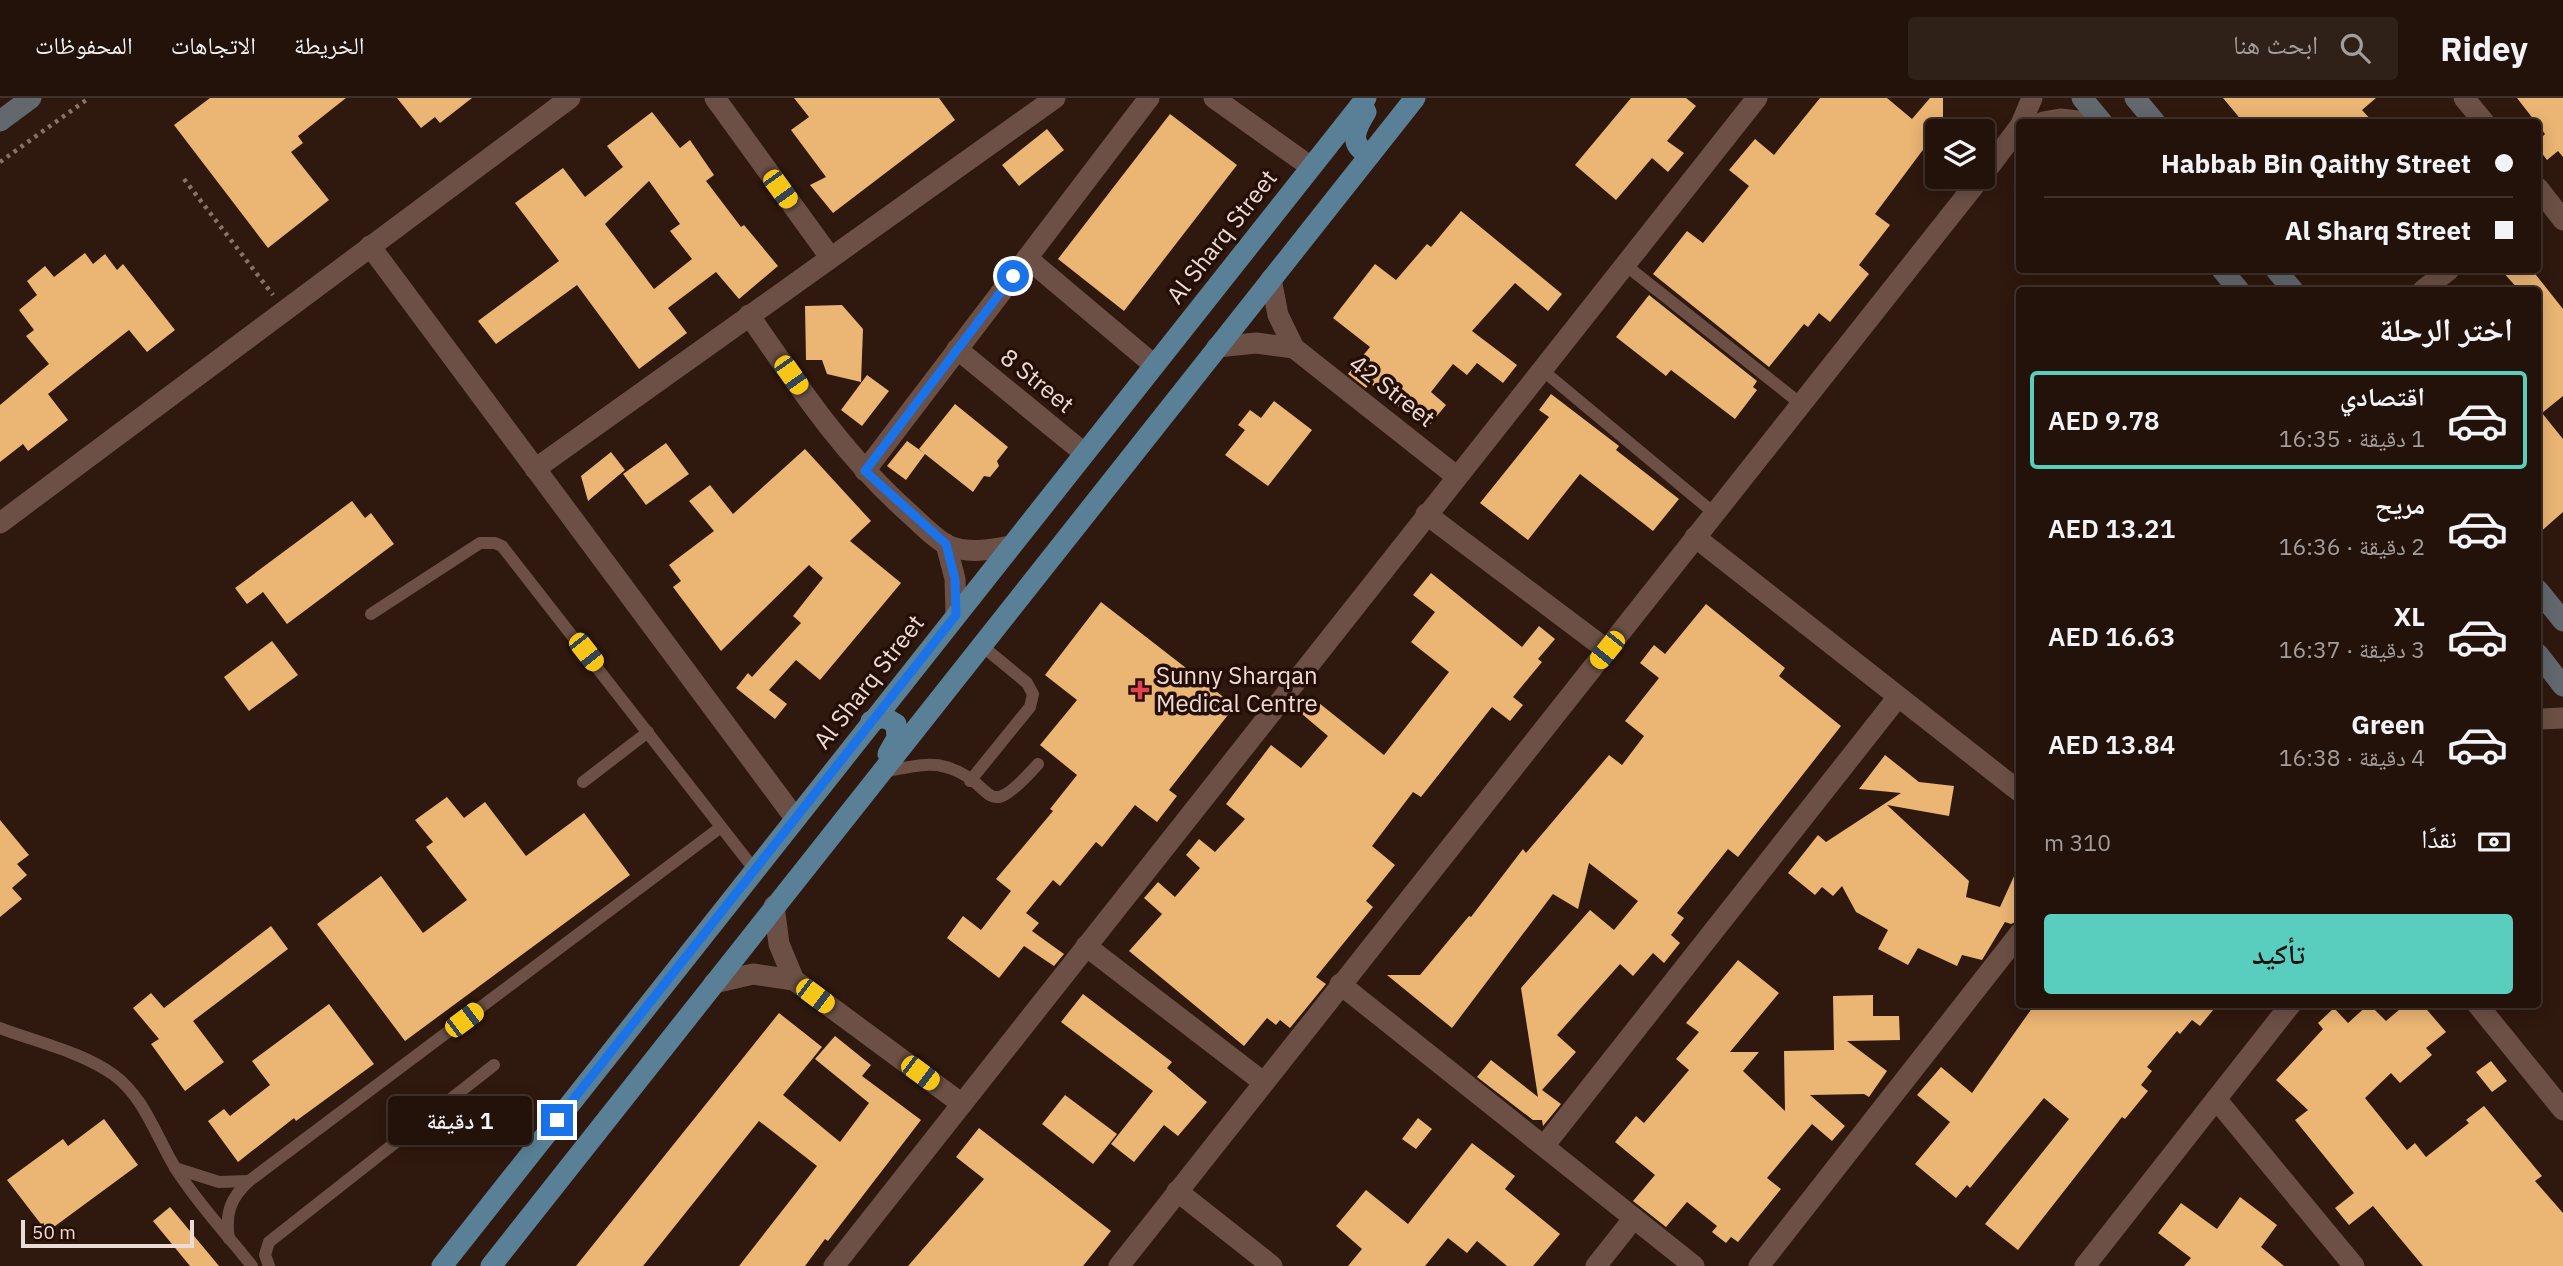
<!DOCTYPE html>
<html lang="ar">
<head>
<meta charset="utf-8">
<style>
	body { margin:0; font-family:"IBM Plex Sans","Noto Naskh Arabic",sans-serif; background:#2f2018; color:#f1f3f6; direction:rtl; height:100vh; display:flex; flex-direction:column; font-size:26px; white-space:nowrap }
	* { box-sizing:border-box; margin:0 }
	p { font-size:23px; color:#a39e9c }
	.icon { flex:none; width:38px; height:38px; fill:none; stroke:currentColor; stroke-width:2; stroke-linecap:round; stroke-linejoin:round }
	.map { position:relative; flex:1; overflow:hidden; direction:ltr }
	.drawer { position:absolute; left:2016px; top:189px; width:525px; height:721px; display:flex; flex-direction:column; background:#23120a; border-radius:7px; box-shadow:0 4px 18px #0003,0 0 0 2px #40322b; direction:rtl }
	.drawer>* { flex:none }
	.guide { position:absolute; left:2016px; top:21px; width:525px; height:154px; border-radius:7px; box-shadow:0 4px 18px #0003,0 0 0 2px #40322b; direction:rtl; display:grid; align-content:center; height:154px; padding:0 28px; background:#23120a }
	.buttons { position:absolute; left:1925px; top:21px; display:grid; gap:14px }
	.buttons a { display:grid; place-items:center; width:70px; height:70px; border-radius:7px; background:#23120a; box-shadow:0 4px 18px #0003,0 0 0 2px #40322b; font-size:35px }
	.scale { position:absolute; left:21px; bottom:18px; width:173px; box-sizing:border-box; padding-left:7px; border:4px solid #eddcd5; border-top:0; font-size:19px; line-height:24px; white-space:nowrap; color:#eddcd5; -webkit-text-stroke:5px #250e06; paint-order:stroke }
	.end { position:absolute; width:32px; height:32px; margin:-16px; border:9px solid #1a73e8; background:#fff; box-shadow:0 0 0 4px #fff }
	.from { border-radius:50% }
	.bubble { position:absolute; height:49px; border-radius:7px; background:#23120a; box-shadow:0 4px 18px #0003,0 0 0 2px #40322b; font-size:23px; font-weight:600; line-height:49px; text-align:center; direction:rtl }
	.car { position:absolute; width:21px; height:42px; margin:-21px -10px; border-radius:9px; box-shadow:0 0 5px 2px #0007; background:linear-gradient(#f5c518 24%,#345 0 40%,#f5c518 0 76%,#345 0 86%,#f5c518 0) }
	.guide b { display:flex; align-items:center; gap:24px; height:66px; font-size:26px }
	.guide b+b { border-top:2px solid #40322b }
	.guide i { width:18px; height:18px; background:#f1f3f6 }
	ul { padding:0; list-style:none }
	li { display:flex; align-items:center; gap:21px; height:98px; margin:0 14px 10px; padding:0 14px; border:4px solid transparent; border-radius:7px }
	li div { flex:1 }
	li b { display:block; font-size:26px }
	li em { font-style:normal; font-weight:600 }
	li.on { border-color:#59cebf }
	li>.icon { width:63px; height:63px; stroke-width:1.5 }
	h2 { padding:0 28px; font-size:32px; line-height:84px }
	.pay { display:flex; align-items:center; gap:18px; height:77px; padding:0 28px; font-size:26px }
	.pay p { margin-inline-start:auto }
	.primary-button { display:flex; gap:14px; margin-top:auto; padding:14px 28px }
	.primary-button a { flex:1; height:80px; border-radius:7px; background:#59cebf; color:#111; font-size:28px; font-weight:600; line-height:80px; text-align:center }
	header { display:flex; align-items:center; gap:42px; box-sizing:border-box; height:98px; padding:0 35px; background:#23120a; border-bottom:2px solid #40322b }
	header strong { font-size:33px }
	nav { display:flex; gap:38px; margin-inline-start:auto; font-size:24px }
	.search { width:490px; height:63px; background:#2f2018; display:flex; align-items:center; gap:18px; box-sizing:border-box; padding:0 24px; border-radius:7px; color:#a39e9c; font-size:26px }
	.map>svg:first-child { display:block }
</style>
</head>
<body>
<header>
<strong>Ridey</strong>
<div class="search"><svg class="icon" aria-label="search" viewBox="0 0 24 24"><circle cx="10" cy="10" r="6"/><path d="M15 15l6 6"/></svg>ابحث هنا</div>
<nav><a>الخريطة</a><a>الاتجاهات</a><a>المحفوظات</a></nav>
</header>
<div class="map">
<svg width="2563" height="1168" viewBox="0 0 2563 1168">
	<rect width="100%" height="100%" fill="#2f180e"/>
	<g fill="#ebb573" fill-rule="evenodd">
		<path d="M 210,0 L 346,0 L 298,38 L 303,45 L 291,54 L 329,102 L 268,150 L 174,27 Z"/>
		<path d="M 397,0 L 472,0 L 440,25 L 435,19 L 421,30 Z"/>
		<path d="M 794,0 L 939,0 L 955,22 L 833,115 L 810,87 L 826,79 L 791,32 L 809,19 Z"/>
		<path d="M 1631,0 L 1686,0 L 1696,8 L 1667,43 L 1684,55 L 1668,74 L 1652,60 L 1616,102 L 1575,67 Z"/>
		<path d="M 1820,0 L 1887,0 L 1912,21 L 1930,0 L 1943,0 L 1943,25 L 1875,116 L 1890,127 L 1859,167 L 1869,176 L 1830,224 L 1819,215 L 1808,229 L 1804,226 L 1769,269 L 1653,176 L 1687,133 L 1703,145 L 1749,88 L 1729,72 L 1755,41 L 1774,57 Z"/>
		<path d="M 2223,0 L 2376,0 L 2362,12 L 2373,24 L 2243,24 Z"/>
		<path d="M 2517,0 L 2563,0 L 2563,59 L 2558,53 L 2547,62 L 2538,50 L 2538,43 L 2545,36 Z"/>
		<path d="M 652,14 L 680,50 L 690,42 L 714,77 L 706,83 L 741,129 L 744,127 L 778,168 L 739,201 L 716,174 L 668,210 L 687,235 L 639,271 L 577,187 L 496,246 L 478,223 L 559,163 L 515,105 L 563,70 L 585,99 L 623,69 L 607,48 ZM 649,83 L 680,126 L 670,133 L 692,161 L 654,191 L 605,126 Z"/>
		<path d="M 1170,16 L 1237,67 L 1124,213 L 1058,161 Z"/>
		<path d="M 1047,31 L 1064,52 L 1019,88 L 1002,67 Z"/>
		<path d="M 1461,113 L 1562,196 L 1548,213 L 1515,185 L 1472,233 L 1517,267 L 1503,285 L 1477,265 L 1467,277 L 1453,266 L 1431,294 L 1446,307 L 1426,331 L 1370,285 L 1366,290 L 1348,276 L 1370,249 L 1333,220 L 1375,166 L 1396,182 L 1427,146 L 1431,149 Z"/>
		<path d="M 85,155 L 93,166 L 105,156 L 117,172 L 123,166 L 175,232 L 147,254 L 129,232 L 48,296 L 68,322 L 28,353 L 23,346 L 0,364 L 0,307 L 49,266 L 26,238 L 34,232 L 19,212 L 37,197 L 27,183 L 45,168 L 54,179 Z"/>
		<path d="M 2501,172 L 2532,172 L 2563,211 L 2563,298 L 2542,315 L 2563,341 L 2563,414 L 2538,436 L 2538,192 L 2519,192 Z"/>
		<path d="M 1649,197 L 1757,283 L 1753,289 L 1757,292 L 1735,321 L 1671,272 L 1666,278 L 1616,239 Z"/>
		<path d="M 842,207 L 863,231 L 861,284 L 827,276 L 822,262 L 806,262 L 805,208 Z"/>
		<path d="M 867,277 L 889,293 L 862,328 L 841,312 Z"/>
		<path d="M 1551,296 L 1619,348 L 1616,352 L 1679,401 L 1653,433 L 1580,376 L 1528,442 L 1480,405 L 1549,319 L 1539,312 Z"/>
		<path d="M 1274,303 L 1312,332 L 1268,388 L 1225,357 L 1245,332 L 1238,327 L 1250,312 L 1261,320 Z"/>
		<path d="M 955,306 L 1008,349 L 997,363 L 999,368 L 990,379 L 984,378 L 973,394 L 925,356 L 906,382 L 887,368 L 907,343 L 924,355 L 919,351 Z"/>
		<path d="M 666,345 L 689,376 L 646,407 L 623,376 Z"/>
		<path d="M 805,351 L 871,423 L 850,443 L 901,485 L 820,582 L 796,562 L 769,592 L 787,606 L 775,621 L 736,590 L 748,575 L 752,579 L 801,525 L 793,518 L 823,480 L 809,467 L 721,553 L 673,489 L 681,483 L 669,467 L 714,433 L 689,403 L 710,387 L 733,416 Z"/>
		<path d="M 611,354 L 625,372 L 588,403 L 581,378 Z"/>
		<path d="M 352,403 L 365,420 L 371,415 L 394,446 L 287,526 L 263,494 L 247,506 L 235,490 Z"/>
		<path d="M 1431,475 L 1522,549 L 1539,528 L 1555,541 L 1538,561 L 1542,564 L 1513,599 L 1523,607 L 1510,623 L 1492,609 L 1421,699 L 1413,694 L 1372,748 L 1395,767 L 1366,803 L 1373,809 L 1316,879 L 1326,886 L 1290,930 L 1280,922 L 1276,927 L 1267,920 L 1244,948 L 1129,853 L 1162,816 L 1144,800 L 1158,784 L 1175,799 L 1200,770 L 1186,757 L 1199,741 L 1215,754 L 1245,721 L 1226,706 L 1271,647 L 1301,670 L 1328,638 L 1302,616 L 1314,601 L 1384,657 L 1449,574 L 1411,544 L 1435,514 L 1413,497 Z"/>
		<path d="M 1101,504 L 1235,608 L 1169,692 L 1177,698 L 1157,724 L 1135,707 L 1102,749 L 1096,744 L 1060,788 L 1053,782 L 1026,815 L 1039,825 L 1032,833 L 1064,856 L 1054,868 L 1024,848 L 999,880 L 947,840 L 963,818 L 981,832 L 1011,793 L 996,781 L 1053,713 L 1050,711 L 1077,677 L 1040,647 L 1077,602 L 1045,577 Z"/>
		<path d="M 1706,506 L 1785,570 L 1779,578 L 1841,628 L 1738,759 L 1728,751 L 1677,815 L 1684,820 L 1671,837 L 1680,845 L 1664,865 L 1653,855 L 1633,878 L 1620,866 L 1557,937 L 1576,954 L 1542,992 L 1561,1006 L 1543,1028 L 1542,1022 L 1533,1022 L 1477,979 L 1491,962 L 1538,999 L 1521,890 L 1590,812 L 1614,832 L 1638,803 L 1589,765 L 1578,811 L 1553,796 L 1452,930 L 1387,877 L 1420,877 L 1469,818 L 1471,819 L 1523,751 L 1526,755 L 1609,657 L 1622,667 L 1644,638 L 1625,623 L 1659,580 L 1640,565 L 1654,547 L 1665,556 Z"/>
		<path d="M 272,543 L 298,577 L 249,613 L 224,579 Z"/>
		<path d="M 1885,657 L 1919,684 L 1954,688 L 1949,718 L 1887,707 L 1969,783 L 1966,799 L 2000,809 L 2020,765 L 2020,822 L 2011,826 L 2005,824 L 1982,862 L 1962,857 L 1957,868 L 1918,850 L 1908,867 L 1878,851 L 1888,832 L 1856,814 L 1842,788 L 1833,798 L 1822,789 L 1815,797 L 1788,775 L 1818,737 L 1826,744 L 1901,695 L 1859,691 Z"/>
		<path d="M 447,699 L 464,720 L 485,704 L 526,758 L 584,715 L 630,777 L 405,943 L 317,826 L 381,778 L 423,835 L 467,802 L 426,749 L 433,744 L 415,722 Z"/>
		<path d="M 0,722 L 29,757 L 17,766 L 27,777 L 12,790 L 22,801 L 0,819 Z"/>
		<path d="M 271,828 L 288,851 L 193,923 L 224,964 L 185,993 L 151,946 L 159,941 L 133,910 L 151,895 L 164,910 Z"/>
		<path d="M 1738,862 L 1779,895 L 1730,954 L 1759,954 L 1743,973 L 1785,1013 L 1784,953 L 1834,952 L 1833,898 L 1873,897 L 1873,918 L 1899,918 L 1900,942 L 1847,943 L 1887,973 L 1869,999 L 1864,996 L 1810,997 L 1845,1028 L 1832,1043 L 1812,1026 L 1767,1080 L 1781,1091 L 1738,1144 L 1731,1139 L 1726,1145 L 1712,1134 L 1717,1128 L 1687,1104 L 1666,1129 L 1633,1103 L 1655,1077 L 1615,1044 L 1636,1018 L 1644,1025 L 1689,972 L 1676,961 L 1699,934 L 1686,925 Z"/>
		<path d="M 1083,896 L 1172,964 L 1167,970 L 1207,1004 L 1178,1038 L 1164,1027 L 1134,1064 L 1111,1046 L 1153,993 L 1061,924 Z"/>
		<path d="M 329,906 L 374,966 L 296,1023 L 294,1020 L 238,1064 L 208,1023 L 224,1011 L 230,1018 L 270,987 L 252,963 Z"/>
		<path d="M 2035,906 L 2218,906 L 2200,928 L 2192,922 L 2180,936 L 2177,933 L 2147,969 L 2152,973 L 2141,987 L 2148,993 L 2125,1021 L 2122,1019 L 2018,1152 L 1985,1126 L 2069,1021 L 2044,1000 L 1970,1090 L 1967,1087 L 1956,1100 L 1915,1066 L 1950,1024 L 1917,997 L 1941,969 L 1972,995 Z"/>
		<path d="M 2369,906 L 2386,923 L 2406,906 L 2422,906 L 2446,934 L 2426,950 L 2432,957 L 2400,985 L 2391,975 L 2365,1000 L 2407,1052 L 2415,1045 L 2426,1059 L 2469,1025 L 2466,1022 L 2484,1008 L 2542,1078 L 2535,1083 L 2563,1115 L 2563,1168 L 2423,1168 L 2373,1108 L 2349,1127 L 2335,1110 L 2354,1095 L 2295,1022 L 2308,1012 L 2276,982 L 2323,931 L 2318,925 L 2334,910 L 2348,925 Z"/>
		<path d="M 779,915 L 822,949 L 783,997 L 840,1044 L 869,1005 L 815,961 L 835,938 L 871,967 L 862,978 L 921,1022 L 828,1143 L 825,1141 L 805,1168 L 739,1168 L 817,1068 L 759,1023 L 643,1168 L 576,1168 Z"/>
		<path d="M 2491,963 L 2507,983 L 2492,994 L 2476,974 Z"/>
		<path d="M 1065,997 L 1117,1036 L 1093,1066 L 1042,1026 Z"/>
		<path d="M 1418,1020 L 1432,1031 L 1416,1051 L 1402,1041 Z"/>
		<path d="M 104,1021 L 138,1067 L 47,1134 L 7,1082 L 63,1041 L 68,1048 Z"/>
		<path d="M 979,1030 L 1111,1133 L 1083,1168 L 908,1168 L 984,1081 L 956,1059 Z"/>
		<path d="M 1472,1045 L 1515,1078 L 1505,1091 L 1560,1136 L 1533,1168 L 1507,1168 L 1477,1143 L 1467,1155 L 1448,1140 L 1425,1168 L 1348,1168 L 1362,1151 L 1336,1128 L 1366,1092 L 1408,1126 Z"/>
		<path d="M 2240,1099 L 2277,1127 L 2261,1149 L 2284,1168 L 2184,1168 L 2191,1160 L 2158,1135 L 2181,1105 L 2217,1131 Z"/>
		<path d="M 170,1109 L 219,1168 L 190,1168 L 153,1123 Z"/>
	</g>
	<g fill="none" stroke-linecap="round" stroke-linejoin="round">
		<g stroke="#867269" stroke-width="4.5" stroke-dasharray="3.5 5" stroke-linecap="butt">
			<path d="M 0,64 L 89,0"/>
			<path d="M 184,81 L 273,197"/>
		</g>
		<g stroke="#6c5045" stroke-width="12">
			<path d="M 1624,166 L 1801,306"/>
			<path d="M 1541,271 L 1714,415"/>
			<path d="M 371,516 L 480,445 L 495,445 L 502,448 L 754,771"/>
			<path d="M 882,674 C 902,671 926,663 946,669 C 998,684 981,730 1038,666"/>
			<path d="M 970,683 L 1030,609 L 1033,596 L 1027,585 L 981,547"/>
			<path d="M 583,684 L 648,634"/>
			<path d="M 0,930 C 37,944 82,954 114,977 C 145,1000 156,1039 176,1071 C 198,1106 226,1135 252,1168"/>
			<path d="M 175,1070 L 219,1084 L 248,1083"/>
			<path d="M 229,1141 C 225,1116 230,1100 249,1083 L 721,729"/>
			<path d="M 269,1168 L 265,1157 L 269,1144 L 494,967"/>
		</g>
		<g stroke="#6c5045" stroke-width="21">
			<path d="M 715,0 L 830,159"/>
			<path d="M 1214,0 L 1311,69"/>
			<path d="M 2464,0 L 2484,24"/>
			<path d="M 2022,24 L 2032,0"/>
			<path d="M 2043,24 L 2060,21 L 2087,24"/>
			<path d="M 1983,77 L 2020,28"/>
			<path d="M 2538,90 L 2563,122"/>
			<path d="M 370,148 L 795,720"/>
			<path d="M 1027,160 L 1154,267"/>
			<path d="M 1271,181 L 1278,217 L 1294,250 L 1456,378"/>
			<path d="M 2423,192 L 2449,172"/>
			<path d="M 749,217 C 798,288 845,359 910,416 C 921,426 934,440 947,447 C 967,456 990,452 1010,448"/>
			<path d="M 1217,249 L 1256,245 L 1294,250"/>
			<path d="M 957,251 L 1084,355"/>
			<path d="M 535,371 L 1055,0"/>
			<path d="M 865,373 L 1149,0"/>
			<path d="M 1426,416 L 1607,552"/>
			<path d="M 0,425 L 570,0"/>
			<path d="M 1695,439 L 2020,694"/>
			<path d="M 946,446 L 955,481 L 956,517"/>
			<path d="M 2538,621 L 2563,620"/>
			<path d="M 774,808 L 779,846 L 794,882"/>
			<path d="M 1086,848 L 1263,984"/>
			<path d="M 714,885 L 753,876 L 794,882 L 962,1006"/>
			<path d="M 1340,886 L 1694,1168"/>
			<path d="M 2477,906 L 2563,1012"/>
			<path d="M 2216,1001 L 2354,1168"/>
			<path d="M 1544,1048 L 1898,599"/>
			<path d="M 1177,1093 L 1272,1168"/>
			<path d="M 834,1168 L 1757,0"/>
			<path d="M 1119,1168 L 1981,79"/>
			<path d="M 1596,1168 L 1634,1120"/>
			<path d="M 1759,1168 L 2020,835"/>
			<path d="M 2085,1168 L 2291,906"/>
		</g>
		<g stroke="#62686e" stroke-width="21">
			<path d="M 2082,0 L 2102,24"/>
			<path d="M 2135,0 L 2155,24"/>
			<path d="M 0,23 L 31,0"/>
			<path d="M 2222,172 L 2239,192"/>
			<path d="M 2276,172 L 2293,192"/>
			<path d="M 2538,492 L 2563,523"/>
			<path d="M 2538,556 L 2563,588"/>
		</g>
		<g stroke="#598096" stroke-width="21">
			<path d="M 1366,14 C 1356,30 1347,47 1370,57"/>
			<path d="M 871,623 L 884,619 L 896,626 L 897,640 L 888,656"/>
			<path d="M 442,1168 L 1366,0"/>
			<path d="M 491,1168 L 1415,0"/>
		</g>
	</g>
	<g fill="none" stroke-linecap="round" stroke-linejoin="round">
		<path stroke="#1a73e8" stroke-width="9" d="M 557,1022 L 956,517 L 955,481 L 946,446 L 865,373 L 1013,178"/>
	</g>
	<path fill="#e0444e" stroke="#250e06" stroke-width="2.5" d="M1136.5 581.5h7v7h7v7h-7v7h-7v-7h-7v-7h7z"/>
	<g text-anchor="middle" stroke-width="7" stroke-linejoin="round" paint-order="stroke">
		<g font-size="24" fill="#eddcd5" stroke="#250e06">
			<text transform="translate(1222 139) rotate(-52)" y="8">Al Sharq Street</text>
			<text transform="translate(1037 283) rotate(39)" y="8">8 Street</text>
			<text transform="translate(1392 293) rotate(38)" y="8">42 Street</text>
			<text transform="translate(869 584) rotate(-52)" y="8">Al Sharq Street</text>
		</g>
		<g font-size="24" fill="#eddcd5" stroke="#250e06" text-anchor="start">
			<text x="1156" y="586">Sunny Sharqan<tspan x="1156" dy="28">Medical Centre</tspan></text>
		</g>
	</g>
</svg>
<div class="buttons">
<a><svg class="icon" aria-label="layers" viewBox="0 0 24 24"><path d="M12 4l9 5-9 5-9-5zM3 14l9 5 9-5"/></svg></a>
</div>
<div class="scale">50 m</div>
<i class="end from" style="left:1013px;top:178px"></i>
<i class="end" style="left:557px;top:1022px"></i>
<div class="bubble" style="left:388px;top:998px;width:144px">1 دقيقة</div>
<i class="car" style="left:780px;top:91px;rotate:144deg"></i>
<i class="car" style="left:791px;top:277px;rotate:145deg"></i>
<i class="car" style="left:1607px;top:552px;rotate:219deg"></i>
<i class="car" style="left:586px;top:554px;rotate:142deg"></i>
<i class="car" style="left:815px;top:898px;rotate:127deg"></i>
<i class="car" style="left:464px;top:922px;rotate:53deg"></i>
<i class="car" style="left:920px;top:975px;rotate:127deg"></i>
<div class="guide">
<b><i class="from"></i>Habbab Bin Qaithy Street</b>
<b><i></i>Al Sharq Street</b>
</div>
<section class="drawer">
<h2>اختر الرحلة</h2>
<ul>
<li class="on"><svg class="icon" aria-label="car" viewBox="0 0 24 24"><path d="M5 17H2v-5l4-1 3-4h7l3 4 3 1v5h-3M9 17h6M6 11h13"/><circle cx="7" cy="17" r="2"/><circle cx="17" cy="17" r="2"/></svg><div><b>اقتصادي</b><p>1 دقيقة · 16:35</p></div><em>AED 9.78</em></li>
<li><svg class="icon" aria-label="car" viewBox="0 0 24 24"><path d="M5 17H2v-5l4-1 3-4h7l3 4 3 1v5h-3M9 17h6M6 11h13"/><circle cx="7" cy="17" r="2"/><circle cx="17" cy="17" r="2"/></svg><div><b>مريح</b><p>2 دقيقة · 16:36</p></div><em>AED 13.21</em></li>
<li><svg class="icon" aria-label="car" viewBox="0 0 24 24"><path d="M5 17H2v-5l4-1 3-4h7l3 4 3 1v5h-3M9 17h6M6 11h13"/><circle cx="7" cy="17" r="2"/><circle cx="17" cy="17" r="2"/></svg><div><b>XL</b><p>3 دقيقة · 16:37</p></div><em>AED 16.63</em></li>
<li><svg class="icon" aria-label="car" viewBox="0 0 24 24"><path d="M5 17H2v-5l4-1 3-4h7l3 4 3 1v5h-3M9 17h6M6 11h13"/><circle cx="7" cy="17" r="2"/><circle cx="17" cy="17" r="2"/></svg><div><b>Green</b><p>4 دقيقة · 16:38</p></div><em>AED 13.84</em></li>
</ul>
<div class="pay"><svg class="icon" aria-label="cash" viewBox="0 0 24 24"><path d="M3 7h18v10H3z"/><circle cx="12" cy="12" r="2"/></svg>نقدًا<p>310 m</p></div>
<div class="primary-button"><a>تأكيد</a></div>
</section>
</div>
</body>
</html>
